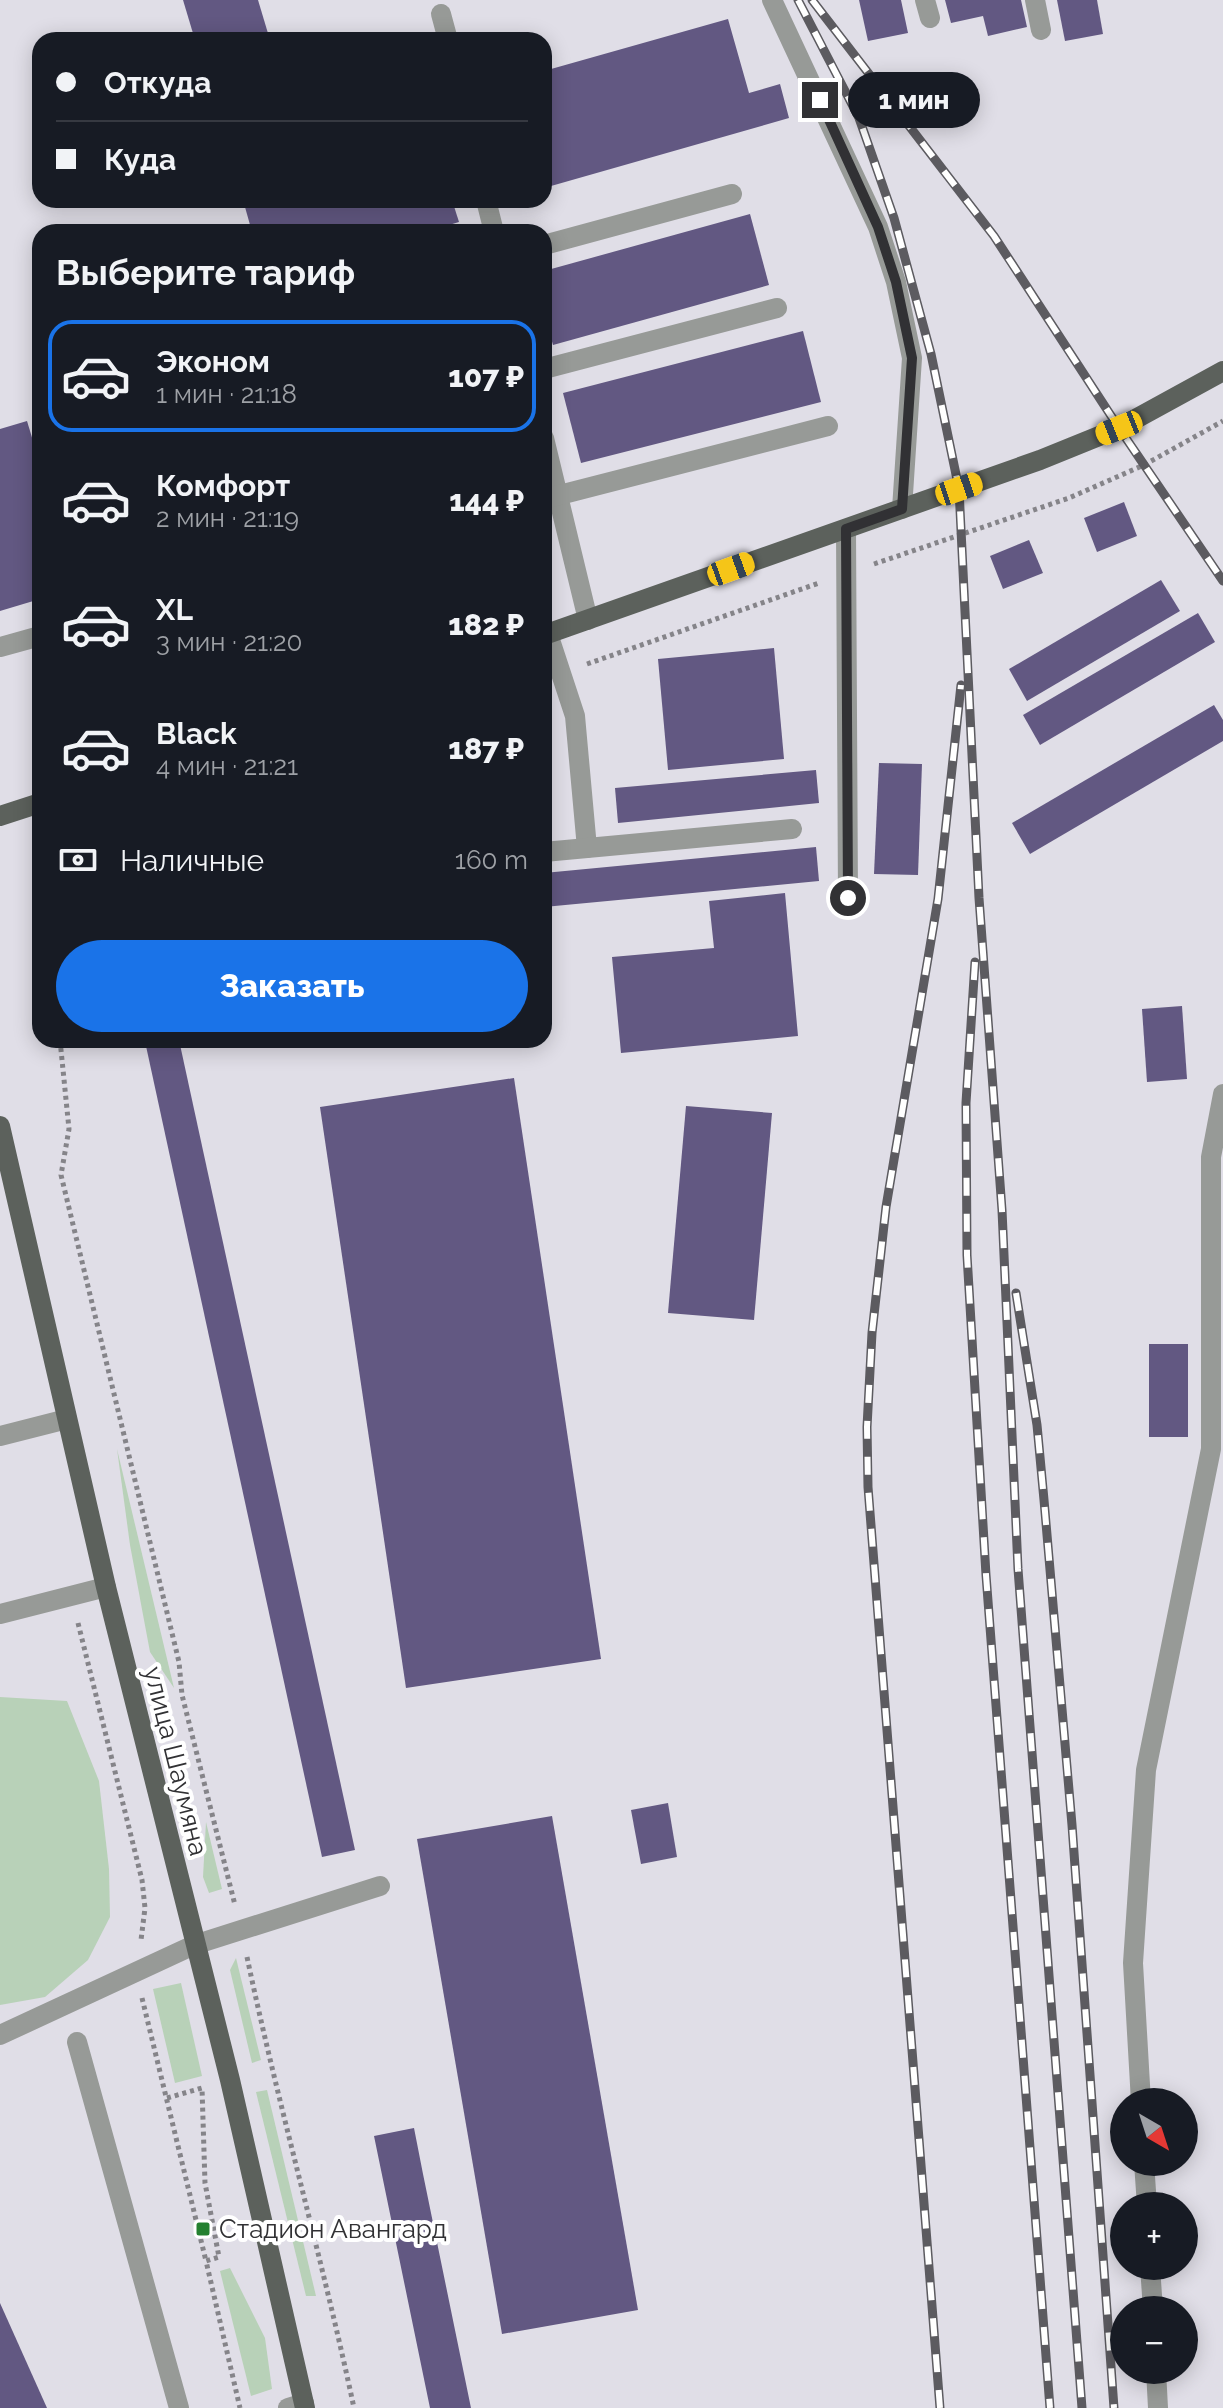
<!DOCTYPE html>
<html lang="ru">
<head>
<meta charset="utf-8">
<style>
	body { margin:0; font-family:Raleway,sans-serif; background:#20242c; color:#f1f3f6; height:100vh; display:flex; flex-direction:column; font-size:30px; white-space:nowrap }
	* { box-sizing:border-box; margin:0 }
	p { font-size:26px; color:#9ea1a6 }
	.icon { flex:none; width:44px; height:44px; fill:none; stroke:currentColor; stroke-width:2; stroke-linecap:round; stroke-linejoin:round }
	.map { position:relative; flex:1; overflow:hidden }
	.side { position:absolute; left:32px; top:224px; width:520px; height:824px; display:flex; flex-direction:column; background:#171b24; border-radius:24px; box-shadow:0 4px 20px #0003 }
	.side>* { flex:none }
	.hud { position:absolute; left:32px; top:32px; width:520px; height:176px; border-radius:24px; box-shadow:0 4px 20px #0003; display:grid; align-content:center; height:176px; padding:0 24px; background:#171b24 }
	.needle { width:52px; rotate:141deg }
	.controls { position:absolute; left:1110px; top:2088px; display:grid; gap:16px }
	.controls a { display:grid; place-items:center; width:88px; height:88px; border-radius:50%; background:#171b24; box-shadow:0 4px 20px #0003; font-size:40px }
	.end { position:absolute; width:36px; height:36px; margin:-18px; border:10px solid #313134; background:#fff; box-shadow:0 0 0 4px #fff }
	.from { border-radius:50% }
	.bubble { position:absolute; height:56px; border-radius:28px; background:#171b24; box-shadow:0 4px 20px #0003; font-size:26px; font-weight:800; line-height:56px; text-align:center }
	.car { position:absolute; width:24px; height:48px; margin:-24px -12px; border-radius:10px; box-shadow:0 0 6px 2px #0007; background:linear-gradient(#f5c518 24%,#345 0 40%,#f5c518 0 76%,#345 0 86%,#f5c518 0) }
	.hud b { display:flex; align-items:center; gap:28px; height:76px; font-size:30px }
	.hud b+b { border-top:2px solid #363941 }
	.hud i { width:20px; height:20px; background:#f1f3f6 }
	ul { padding:0; list-style:none }
	li { display:flex; align-items:center; gap:24px; height:112px; margin:0 16px 12px; padding:0 8px; border:4px solid transparent; border-radius:24px }
	li div { flex:1 }
	li b { display:block; font-size:30px }
	li em { font-style:normal; font-weight:800 }
	li.on { border-color:#1a73e8 }
	li>.icon { width:72px; height:72px; stroke-width:1.5 }
	h2 { padding:0 24px; font-size:36px; line-height:96px }
	.pay { display:flex; align-items:center; gap:20px; height:88px; padding:0 24px; font-size:30px }
	.pay p { margin-inline-start:auto }
	.button { display:flex; gap:16px; margin-top:auto; padding:16px 24px }
	.button a { flex:1; height:92px; border-radius:48px; background:#1a73e8; color:#fff; font-size:32px; font-weight:800; line-height:92px; text-align:center }
	.map>svg:first-child { display:block }
</style>
</head>
<body>
<div class="map">
<svg width="1223" height="2408" viewBox="0 0 1223 2408">
	<rect width="100%" height="100%" fill="#e0dee7"/>
	<g fill="#b8d1b8">
		<path d="M 117,1449 L 174,1688 L 150,1652 L 130,1545 Z"/>
		<path d="M 0,1697 L 67,1701 L 99,1781 L 109,1869 L 110,1917 L 88,1960 L 45,1997 L 0,2005 Z"/>
		<path d="M 206,1822 L 222,1889 L 209,1893 L 203,1877 Z"/>
		<path d="M 236,1958 L 261,2060 L 252,2063 L 230,1970 Z"/>
		<path d="M 181,1983 L 202,2076 L 175,2083 L 153,1989 Z"/>
		<path d="M 267,2090 L 316,2296 L 306,2296 L 256,2092 Z"/>
		<path d="M 230,2268 L 265,2338 L 272,2389 L 251,2396 L 220,2271 Z"/>
	</g>
	<g fill="#625882">
		<path d="M 183,0 L 258,0 L 270,40 L 195,40 Z"/>
		<path d="M 859,0 L 901,0 L 908,33 L 868,41 Z"/>
		<path d="M 945,0 L 1021,0 L 1027,27 L 988,36 L 983,16 L 951,23 Z"/>
		<path d="M 1057,0 L 1097,0 L 1103,34 L 1065,41 Z"/>
		<path d="M 728,19 L 749,93 L 780,84 L 789,118 L 544,188 L 544,71 Z"/>
		<path d="M 243,200 L 452,200 L 459,222 L 426,232 L 252,232 Z"/>
		<path d="M 750,214 L 769,285 L 553,345 L 544,314 L 544,271 Z"/>
		<path d="M 803,331 L 821,402 L 581,463 L 563,393 Z"/>
		<path d="M 27,421 L 40,464 L 40,599 L 0,611 L 0,429 Z"/>
		<path d="M 1124,502 L 1137,536 L 1097,552 L 1084,518 Z"/>
		<path d="M 1029,540 L 1043,573 L 1003,589 L 990,556 Z"/>
		<path d="M 1161,580 L 1180,611 L 1027,701 L 1009,669 Z"/>
		<path d="M 1198,613 L 1215,642 L 1040,745 L 1023,715 Z"/>
		<path d="M 774,648 L 784,759 L 668,770 L 658,659 Z"/>
		<path d="M 1214,705 L 1223,720 L 1223,741 L 1030,854 L 1012,823 Z"/>
		<path d="M 879,763 L 922,764 L 918,875 L 874,874 Z"/>
		<path d="M 816,770 L 819,803 L 618,823 L 615,788 Z"/>
		<path d="M 816,847 L 819,881 L 544,907 L 544,873 Z"/>
		<path d="M 785,893 L 798,1036 L 621,1053 L 612,957 L 714,948 L 709,901 Z"/>
		<path d="M 1182,1006 L 1187,1079 L 1147,1082 L 1142,1009 Z"/>
		<path d="M 171,1040 L 179,1040 L 355,1850 L 322,1857 L 146,1046 Z"/>
		<path d="M 514,1078 L 601,1659 L 406,1688 L 320,1107 Z"/>
		<path d="M 686,1106 L 772,1113 L 754,1320 L 668,1313 Z"/>
		<rect x="1149" y="1344" width="39" height="93"/>
		<path d="M 668,1803 L 677,1857 L 641,1864 L 631,1810 Z"/>
		<path d="M 552,1816 L 638,2310 L 502,2334 L 417,1839 Z"/>
		<path d="M 414,2128 L 423,2174 L 471,2408 L 430,2408 L 374,2136 Z"/>
		<path d="M 0,2303 L 47,2408 L 0,2408 Z"/>
	</g>
	<g fill="none" stroke-linecap="round" stroke-linejoin="round">
		<g stroke="#858489" stroke-width="5" stroke-dasharray="4 4" stroke-linecap="butt">
			<path d="M 874,564 L 1069,498 L 1144,465 L 1223,421"/>
			<path d="M 587,664 L 819,583"/>
			<path d="M 60,1040 L 69,1129 L 61,1175 L 179,1662 L 182,1695 L 235,1905"/>
			<path d="M 78,1623 L 142,1880 L 145,1908 L 141,1940"/>
			<path d="M 247,1957 C 279,2109 322,2257 354,2408"/>
			<path d="M 142,1998 L 206,2261"/>
			<path d="M 167,2098 L 202,2088 L 205,2183 L 219,2257 L 206,2261 L 240,2408"/>
		</g>
		<g stroke="#979a97" stroke-width="20">
			<path d="M 772,0 L 878,227 L 896,282 L 912,358 L 902,509"/>
			<path d="M 925,0 L 930,18"/>
			<path d="M 1035,0 L 1041,30"/>
			<path d="M 441,14 L 448,40"/>
			<path d="M 486,200 L 494,232"/>
			<path d="M 544,245 L 732,194"/>
			<path d="M 544,369 L 777,308"/>
			<path d="M 544,438 L 588,620"/>
			<path d="M 544,499 L 828,426"/>
			<path d="M 846,529 L 848,898"/>
			<path d="M 548,634 L 575,716 L 587,848"/>
			<path d="M 0,647 L 40,636"/>
			<path d="M 544,852 L 792,829"/>
			<path d="M 0,1436 L 67,1419"/>
			<path d="M 0,1614 L 106,1587"/>
			<path d="M 0,2035 L 194,1945 L 380,1886"/>
			<path d="M 77,2042 L 179,2408"/>
			<path d="M 1141,2102 L 1133,1963 L 1146,1770 L 1211,1449 L 1211,1157 L 1223,1094"/>
			<path d="M 1144,2162 L 1147,2206"/>
			<path d="M 1150,2266 L 1153,2310"/>
			<path d="M 1156,2370 L 1158,2408"/>
			<path d="M 288,2408 L 304,2403"/>
		</g>
		<g stroke="#5c615c" stroke-width="20">
			<path d="M 544,635 L 1040,460 L 1119,428 L 1223,371"/>
			<path d="M 0,816 L 40,803"/>
			<path d="M 0,1126 L 106,1587 L 230,2080 L 305,2408"/>
		</g>
		<g stroke="#5c5b60" stroke-width="9">
			<g id="rail">
				<path d="M 798,0 L 859,118 L 894,218 L 931,354 L 959,489 L 979,898 L 1002,1210 L 1018,1569 L 1082,2408"/>
				<path d="M 812,0 L 994,236 L 1119,428 L 1223,581"/>
				<path d="M 975,962 L 966,1103 L 967,1255 L 986,1575 L 1050,2408"/>
				<path d="M 1016,1293 L 1037,1425 L 1044,1500 L 1072,1825 L 1114,2408"/>
				<path d="M 940,2408 L 868,1487 L 867,1427 L 872,1333 L 886,1207 L 938,899 L 961,685"/>
			</g>
		</g>
		<use href="#rail" stroke="#fff" stroke-width="6" stroke-dasharray="18" stroke-linecap="butt"/>
	</g>
	<g fill="none" stroke-linecap="round" stroke-linejoin="round">
		<path stroke="#313134" stroke-width="10" d="M 820,100 L 878,227 L 896,282 L 912,358 L 902,509 L 846,529 L 848,898"/>
	</g>
	<rect fill="#248030" stroke="#fff" stroke-width="3" x="195" y="2221" width="16" height="16" rx="4"/>
	<g text-anchor="middle" stroke-width="8" stroke-linejoin="round" paint-order="stroke">
		<g font-size="26" fill="#313134" stroke="#fff">
			<text transform="translate(176 1761) rotate(76)" y="9">улица Шаумяна</text>
		</g>
		<g font-size="26" fill="#313134" stroke="#fff" text-anchor="start">
			<text x="219" y="2238">Стадион Авангард</text>
		</g>
	</g>
</svg>
<div class="controls">
<a><svg class="needle" viewBox="-14 -14 28 28"><path d="M0-13l5 13h-10z" fill="#e53935"/><path d="M0 13l5-13h-10z" fill="#9ea1a6"/></svg></a>
<a>+</a>
<a>−</a>
</div>
<i class="end from" style="left:848px;top:898px"></i>
<i class="end" style="left:820px;top:100px"></i>
<div class="bubble" style="left:848px;top:72px;width:132px">1 мин</div>
<i class="car" style="left:1119px;top:428px;rotate:248deg"></i>
<i class="car" style="left:959px;top:489px;rotate:71deg"></i>
<i class="car" style="left:731px;top:569px;rotate:70deg"></i>
<div class="hud">
<b><i class="from"></i>Откуда</b>
<b><i></i>Куда</b>
</div>
<section class="side">
<h2>Выберите тариф</h2>
<ul>
<li class="on"><svg class="icon" aria-label="car" viewBox="0 0 24 24"><path d="M5 17H2v-5l4-1 3-4h7l3 4 3 1v5h-3M9 17h6M6 11h13"/><circle cx="7" cy="17" r="2"/><circle cx="17" cy="17" r="2"/></svg><div><b>Эконом</b><p>1 мин · 21:18</p></div><em>107 ₽</em></li>
<li><svg class="icon" aria-label="car" viewBox="0 0 24 24"><path d="M5 17H2v-5l4-1 3-4h7l3 4 3 1v5h-3M9 17h6M6 11h13"/><circle cx="7" cy="17" r="2"/><circle cx="17" cy="17" r="2"/></svg><div><b>Комфорт</b><p>2 мин · 21:19</p></div><em>144 ₽</em></li>
<li><svg class="icon" aria-label="car" viewBox="0 0 24 24"><path d="M5 17H2v-5l4-1 3-4h7l3 4 3 1v5h-3M9 17h6M6 11h13"/><circle cx="7" cy="17" r="2"/><circle cx="17" cy="17" r="2"/></svg><div><b>XL</b><p>3 мин · 21:20</p></div><em>182 ₽</em></li>
<li><svg class="icon" aria-label="car" viewBox="0 0 24 24"><path d="M5 17H2v-5l4-1 3-4h7l3 4 3 1v5h-3M9 17h6M6 11h13"/><circle cx="7" cy="17" r="2"/><circle cx="17" cy="17" r="2"/></svg><div><b>Black</b><p>4 мин · 21:21</p></div><em>187 ₽</em></li>
</ul>
<div class="pay"><svg class="icon" aria-label="cash" viewBox="0 0 24 24"><path d="M3 7h18v10H3z"/><circle cx="12" cy="12" r="2"/></svg>Наличные<p>160 m</p></div>
<div class="button"><a>Заказать</a></div>
</section>
</div>
</body>
</html>
